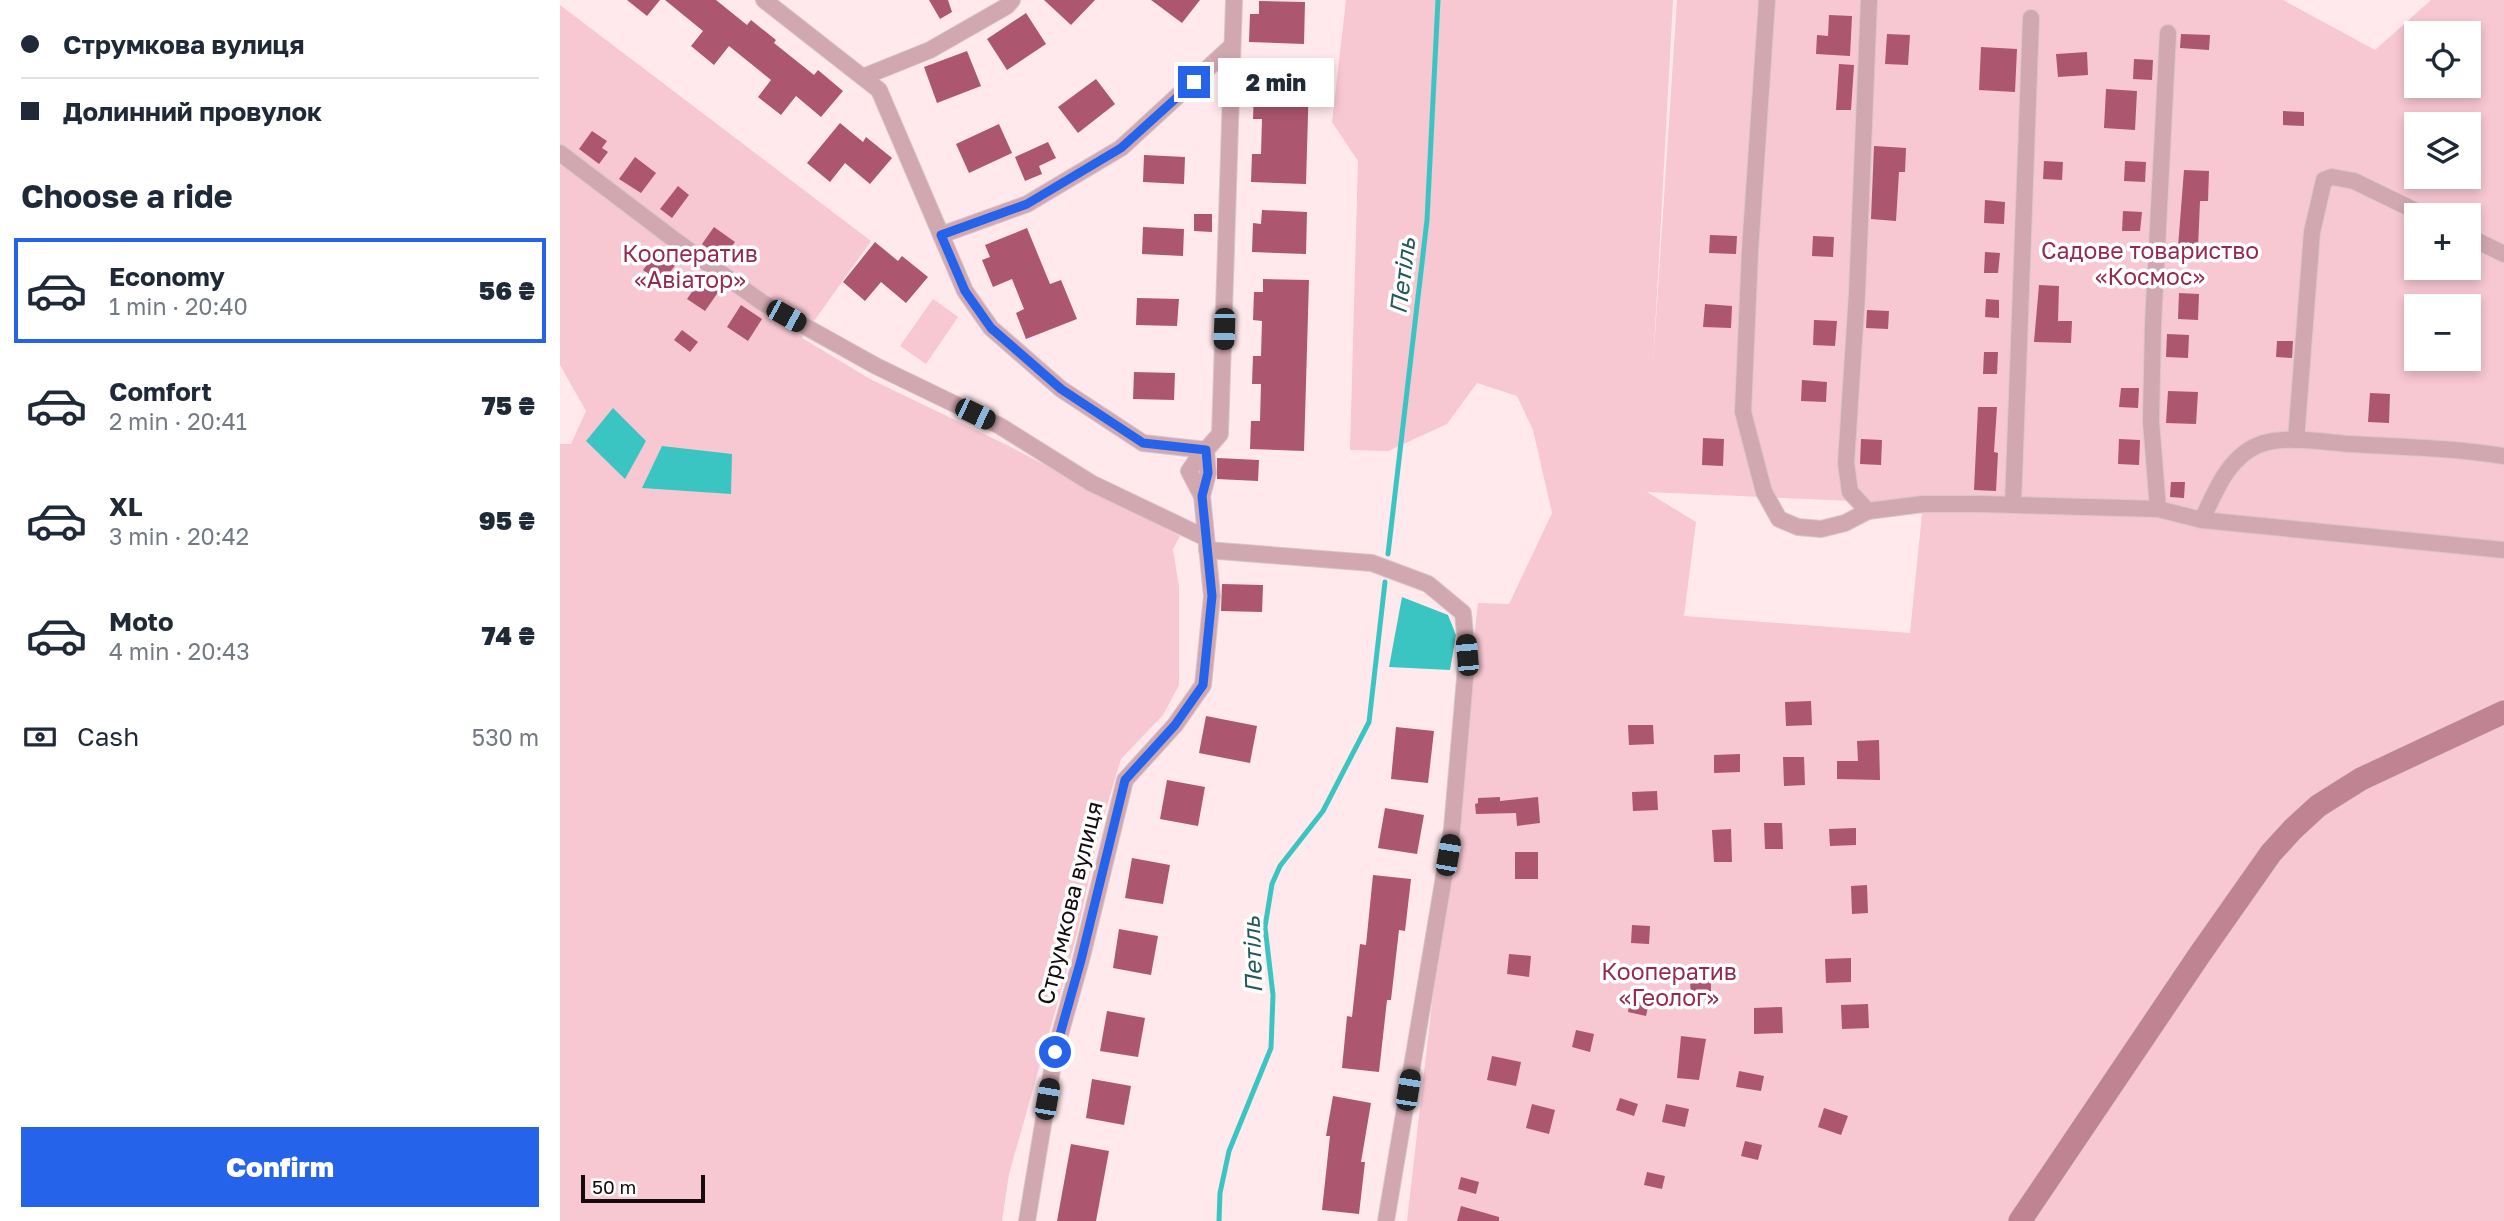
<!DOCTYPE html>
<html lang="en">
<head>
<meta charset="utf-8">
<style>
	body { margin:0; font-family:"Golos Text",sans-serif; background:#f6f6f7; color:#1f2937; height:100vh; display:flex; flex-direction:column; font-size:26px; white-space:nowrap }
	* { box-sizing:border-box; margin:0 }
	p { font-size:23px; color:#747a83 }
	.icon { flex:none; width:38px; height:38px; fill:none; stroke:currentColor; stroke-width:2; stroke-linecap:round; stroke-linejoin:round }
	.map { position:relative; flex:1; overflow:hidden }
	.details { display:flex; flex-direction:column; background:#fff; width:560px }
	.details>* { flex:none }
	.banner { display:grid; align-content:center; height:154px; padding:0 21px; background:#fff }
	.tools { position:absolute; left:1844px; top:21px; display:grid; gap:14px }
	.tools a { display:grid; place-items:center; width:77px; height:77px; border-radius:0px; background:#fff; box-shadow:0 4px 10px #0003; font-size:35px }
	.scale { position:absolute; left:21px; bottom:18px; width:124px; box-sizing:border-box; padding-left:7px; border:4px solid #140c0e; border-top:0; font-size:19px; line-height:24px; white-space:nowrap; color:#140c0e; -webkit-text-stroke:5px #fff; paint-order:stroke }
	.end { position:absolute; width:32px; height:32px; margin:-16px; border:9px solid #2563eb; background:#fff; box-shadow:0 0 0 4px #fff }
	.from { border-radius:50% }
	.bubble { position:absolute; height:49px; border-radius:0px; background:#fff; box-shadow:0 4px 10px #0003; font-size:23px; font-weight:800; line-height:49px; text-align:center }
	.car { position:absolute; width:21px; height:42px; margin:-21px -10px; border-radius:9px; box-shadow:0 0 5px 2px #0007; background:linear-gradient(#222 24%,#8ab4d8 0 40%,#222 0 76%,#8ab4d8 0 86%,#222 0) }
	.banner b { display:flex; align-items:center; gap:24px; height:66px; font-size:26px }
	.banner b+b { border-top:2px solid #e0e1e3 }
	.banner i { width:18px; height:18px; background:#1f2937 }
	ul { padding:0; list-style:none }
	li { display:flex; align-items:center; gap:21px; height:105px; margin:0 14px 10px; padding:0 7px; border:4px solid transparent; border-radius:0px }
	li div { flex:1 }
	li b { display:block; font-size:26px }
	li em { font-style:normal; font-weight:800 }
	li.current { border-color:#2563eb }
	li>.icon { width:63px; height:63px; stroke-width:1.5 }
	h2 { padding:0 21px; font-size:32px; line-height:84px }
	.pay { display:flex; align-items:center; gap:18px; height:77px; padding:0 21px; font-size:26px }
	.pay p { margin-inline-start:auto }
	.button { display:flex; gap:14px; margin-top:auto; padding:14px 21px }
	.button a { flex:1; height:80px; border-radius:0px; background:#2563eb; color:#fff; font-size:28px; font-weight:800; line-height:80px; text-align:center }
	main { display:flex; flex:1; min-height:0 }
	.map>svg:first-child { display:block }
</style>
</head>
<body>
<main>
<section class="details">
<div class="banner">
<b><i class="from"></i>Струмкова вулиця</b>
<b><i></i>Долинний провулок</b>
</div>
<h2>Choose a ride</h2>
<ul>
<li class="current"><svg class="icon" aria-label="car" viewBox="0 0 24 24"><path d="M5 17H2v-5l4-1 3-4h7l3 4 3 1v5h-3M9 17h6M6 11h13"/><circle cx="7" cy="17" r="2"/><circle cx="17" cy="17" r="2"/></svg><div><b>Economy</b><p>1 min · 20:40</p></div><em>56 ₴</em></li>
<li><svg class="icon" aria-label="car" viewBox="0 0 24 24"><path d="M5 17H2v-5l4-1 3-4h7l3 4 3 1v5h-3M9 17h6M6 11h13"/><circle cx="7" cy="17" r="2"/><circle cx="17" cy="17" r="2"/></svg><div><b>Comfort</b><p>2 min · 20:41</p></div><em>75 ₴</em></li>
<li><svg class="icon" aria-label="car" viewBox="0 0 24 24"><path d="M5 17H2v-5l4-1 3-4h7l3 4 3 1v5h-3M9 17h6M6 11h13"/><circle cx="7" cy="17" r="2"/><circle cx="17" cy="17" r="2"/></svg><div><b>XL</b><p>3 min · 20:42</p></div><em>95 ₴</em></li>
<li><svg class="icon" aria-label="car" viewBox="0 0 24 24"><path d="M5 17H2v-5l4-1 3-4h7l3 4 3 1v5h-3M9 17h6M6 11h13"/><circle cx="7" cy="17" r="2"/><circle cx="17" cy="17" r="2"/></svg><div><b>Moto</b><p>4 min · 20:43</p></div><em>74 ₴</em></li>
</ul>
<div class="pay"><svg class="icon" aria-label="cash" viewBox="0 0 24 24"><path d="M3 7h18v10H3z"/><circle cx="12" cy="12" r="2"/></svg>Cash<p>530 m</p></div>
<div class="button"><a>Confirm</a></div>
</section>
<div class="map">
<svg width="1944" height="1221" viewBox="0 0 1944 1221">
	<rect width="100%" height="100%" fill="#ffe9ed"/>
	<g fill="#f7c7d2" fill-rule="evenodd">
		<path d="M 786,0 L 1113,0 L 1093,366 L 1117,0 L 1723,0 L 1815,50 L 1871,0 L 1944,0 L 1944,1221 L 847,1221 L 918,603 L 949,604 L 992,513 L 973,430 L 957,396 L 917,383 L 887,424 L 828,451 L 790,450 L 798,161 L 772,122 ZM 1857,33 L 1909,33 L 1909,86 L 1857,86 ZM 1857,124 L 1909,124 L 1909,177 L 1857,177 ZM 1857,215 L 1909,215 L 1909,268 L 1857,268 ZM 1857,306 L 1909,306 L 1909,359 L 1857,359 ZM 1087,492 L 1363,504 L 1350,633 L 1124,616 L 1136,522 Z"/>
		<path d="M 0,5 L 311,241 L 242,338 L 310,379 L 451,447 L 620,536 L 613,549 L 619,587 L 619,685 L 603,715 L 561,759 L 539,832 L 517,934 L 449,1174 L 442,1221 L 0,1221 L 0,444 L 11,444 L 26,411 L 0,365 Z"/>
		<path d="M 373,299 L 398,317 L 366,364 L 340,346 Z"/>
	</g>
	<g fill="#3bc5c2">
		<path d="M 53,408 L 86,441 L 65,479 L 26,441 Z"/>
		<path d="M 102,446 L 172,454 L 171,494 L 82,488 Z"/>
		<path d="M 842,597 L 888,615 L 896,635 L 890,670 L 829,667 Z"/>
	</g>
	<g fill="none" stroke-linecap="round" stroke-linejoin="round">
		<g stroke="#3bc5c2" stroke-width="5">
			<path d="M 828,554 L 867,220 L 878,0"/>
			<path d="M 659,1221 L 660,1193 L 669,1151 L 711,1048 L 713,995 L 705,927 L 712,884 L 720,866 L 763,811 L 809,722 L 825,582"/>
		</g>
	</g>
	<g fill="#ac566f">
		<path d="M 67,0 L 100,0 L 87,16 Z"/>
		<path d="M 105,0 L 156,0 L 187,25 L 191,20 L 216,40 L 214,43 L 254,75 L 258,70 L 283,91 L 261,117 L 236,96 L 221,115 L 198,97 L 211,80 L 169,46 L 154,65 L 131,46 L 143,31 Z"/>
		<path d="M 369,0 L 388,0 L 392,12 L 380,19 Z"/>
		<path d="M 484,0 L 535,0 L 511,25 Z"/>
		<path d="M 591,0 L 640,0 L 622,23 Z"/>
		<path d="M 699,1 L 745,2 L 744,44 L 689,42 L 690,14 L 699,14 Z"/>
		<path d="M 466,13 L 486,44 L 447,70 L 427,39 Z"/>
		<path d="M 1269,15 L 1292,16 L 1290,56 L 1256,54 L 1257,35 L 1268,36 Z"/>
		<path d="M 1327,34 L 1350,35 L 1348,65 L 1325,64 Z"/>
		<path d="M 1621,34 L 1650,35 L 1649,50 L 1620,48 Z"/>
		<path d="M 1421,47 L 1457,49 L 1455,92 L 1419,90 Z"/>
		<path d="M 407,51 L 421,86 L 377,103 L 364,67 Z"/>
		<path d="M 1527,52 L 1528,75 L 1498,77 L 1496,54 Z"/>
		<path d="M 1574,59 L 1593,60 L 1592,80 L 1573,79 Z"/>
		<path d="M 1279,64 L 1294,65 L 1291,110 L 1276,110 Z"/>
		<path d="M 703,78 L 749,79 L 746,184 L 691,182 L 692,154 L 701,154 L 702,119 L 693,119 L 694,91 L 703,91 Z"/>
		<path d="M 536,79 L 555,104 L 518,133 L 498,107 Z"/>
		<path d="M 1546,89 L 1577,91 L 1575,130 L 1544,128 Z"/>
		<path d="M 1723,111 L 1744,112 L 1744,126 L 1723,125 Z"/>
		<path d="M 280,123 L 303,142 L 306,137 L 332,158 L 310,184 L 285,163 L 270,182 L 247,163 Z"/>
		<path d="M 439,124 L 452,153 L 409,173 L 396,144 Z"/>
		<path d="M 32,131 L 47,141 L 42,148 L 48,152 L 39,164 L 19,149 Z"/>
		<path d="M 488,142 L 496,158 L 479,166 L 482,174 L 465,181 L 455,157 Z"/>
		<path d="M 1314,146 L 1346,148 L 1345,172 L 1339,172 L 1336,221 L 1311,219 Z"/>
		<path d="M 584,155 L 625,157 L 624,184 L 583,182 Z"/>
		<path d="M 75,157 L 96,173 L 81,193 L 59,179 Z"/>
		<path d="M 1484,161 L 1503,162 L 1502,180 L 1483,179 Z"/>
		<path d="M 1565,161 L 1586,162 L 1585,182 L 1564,181 Z"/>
		<path d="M 1624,170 L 1649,171 L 1648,201 L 1640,201 L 1638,248 L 1618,247 Z"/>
		<path d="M 118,186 L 129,195 L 112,218 L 100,209 Z"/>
		<path d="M 1425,200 L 1445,202 L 1444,224 L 1424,223 Z"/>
		<path d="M 702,210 L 747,212 L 746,254 L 692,252 L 693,223 L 701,224 Z"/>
		<path d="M 1563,211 L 1582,212 L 1580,231 L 1562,231 Z"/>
		<path d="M 634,214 L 652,214 L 652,232 L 634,231 Z"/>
		<path d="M 154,227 L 175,242 L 162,259 L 142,244 Z"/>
		<path d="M 583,227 L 624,229 L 623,256 L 582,254 Z"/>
		<path d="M 467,228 L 490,284 L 501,280 L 517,319 L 466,339 L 456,313 L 464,309 L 452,279 L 433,287 L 422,260 L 430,257 L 425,245 Z"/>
		<path d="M 1150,235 L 1177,236 L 1176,254 L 1149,253 Z"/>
		<path d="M 1253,236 L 1274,237 L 1273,257 L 1252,256 Z"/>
		<path d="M 315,242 L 338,261 L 342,256 L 368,277 L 346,303 L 321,282 L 305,301 L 283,282 Z"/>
		<path d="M 99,249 L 117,263 L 101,284 L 83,270 Z"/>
		<path d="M 1425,252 L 1440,253 L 1438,273 L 1424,273 Z"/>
		<path d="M 141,279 L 159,291 L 145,311 L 127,299 Z"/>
		<path d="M 703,279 L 749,280 L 744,451 L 690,449 L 691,421 L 700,421 L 701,384 L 692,384 L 693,356 L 701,356 L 702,321 L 693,320 L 694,292 L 703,292 Z"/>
		<path d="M 1479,285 L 1499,286 L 1498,321 L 1512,321 L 1511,343 L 1474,342 Z"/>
		<path d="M 1619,293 L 1639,294 L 1638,320 L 1618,319 Z"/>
		<path d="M 577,298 L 619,299 L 617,326 L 576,325 Z"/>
		<path d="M 1426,299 L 1439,300 L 1439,318 L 1425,317 Z"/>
		<path d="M 1145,304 L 1172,306 L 1171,328 L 1143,327 Z"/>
		<path d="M 181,305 L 202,319 L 188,341 L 167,327 Z"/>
		<path d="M 1307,310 L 1329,311 L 1328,329 L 1306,328 Z"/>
		<path d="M 1254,320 L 1277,321 L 1275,346 L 1253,345 Z"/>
		<path d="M 122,330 L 138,342 L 130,352 L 114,340 Z"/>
		<path d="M 1607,334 L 1629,335 L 1628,358 L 1606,357 Z"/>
		<path d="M 1717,341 L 1733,341 L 1732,358 L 1716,357 Z"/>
		<path d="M 1424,352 L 1438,352 L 1437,374 L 1423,374 Z"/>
		<path d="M 574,372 L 615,373 L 614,400 L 573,399 Z"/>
		<path d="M 1242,380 L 1267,382 L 1266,402 L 1241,401 Z"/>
		<path d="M 1561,388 L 1579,388 L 1578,408 L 1559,407 Z"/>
		<path d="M 1608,391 L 1638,392 L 1636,424 L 1606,423 Z"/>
		<path d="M 1810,393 L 1830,394 L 1829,423 L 1808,422 Z"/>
		<path d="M 1418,407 L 1437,407 L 1434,452 L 1438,453 L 1436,491 L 1414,490 Z"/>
		<path d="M 1143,438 L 1164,439 L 1163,466 L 1142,465 Z"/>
		<path d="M 1301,439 L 1322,440 L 1321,465 L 1300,464 Z"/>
		<path d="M 1559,439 L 1580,440 L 1579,465 L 1558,464 Z"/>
		<path d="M 657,458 L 699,460 L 698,481 L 657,479 Z"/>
		<path d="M 1611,482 L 1625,482 L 1624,498 L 1610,497 Z"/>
		<path d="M 662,584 L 703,585 L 702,612 L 661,611 Z"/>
		<path d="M 1251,701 L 1252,725 L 1226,726 L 1225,702 Z"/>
		<path d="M 646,716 L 697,726 L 690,763 L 639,753 Z"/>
		<path d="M 1068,725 L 1093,725 L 1094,744 L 1069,745 Z"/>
		<path d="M 836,727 L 874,731 L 868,783 L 831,779 Z"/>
		<path d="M 1319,740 L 1320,780 L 1277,779 L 1277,761 L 1298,761 L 1297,741 Z"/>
		<path d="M 1180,754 L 1180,772 L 1154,773 L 1154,755 Z"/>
		<path d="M 1223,757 L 1244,757 L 1245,785 L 1224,786 Z"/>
		<path d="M 607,780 L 645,787 L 638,826 L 600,819 Z"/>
		<path d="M 1097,791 L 1098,810 L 1073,811 L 1072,792 Z"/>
		<path d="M 940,797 L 940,801 L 978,797 L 980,823 L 957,826 L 956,813 L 916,814 L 915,804 L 918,803 L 918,798 Z"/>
		<path d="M 825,808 L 864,815 L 857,854 L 818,848 Z"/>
		<path d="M 1204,823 L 1222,823 L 1223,849 L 1205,849 Z"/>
		<path d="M 1296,828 L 1296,845 L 1270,846 L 1269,829 Z"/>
		<path d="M 1171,829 L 1172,862 L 1154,862 L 1152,830 Z"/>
		<rect x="955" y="852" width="23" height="27"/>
		<path d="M 572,858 L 610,865 L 603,904 L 565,898 Z"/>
		<path d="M 813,875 L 851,879 L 845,931 L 839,930 L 831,1000 L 827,1000 L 819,1072 L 782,1068 L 787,1016 L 792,1017 L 800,944 L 806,945 Z"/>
		<path d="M 1307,885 L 1308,913 L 1292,914 L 1291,886 Z"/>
		<path d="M 1072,925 L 1090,926 L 1089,944 L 1071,943 Z"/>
		<path d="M 559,929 L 598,936 L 591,975 L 553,968 Z"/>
		<path d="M 949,954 L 971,956 L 969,977 L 947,974 Z"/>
		<path d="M 1291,958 L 1291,982 L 1266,983 L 1265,959 Z"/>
		<path d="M 1151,980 L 1151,997 L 1131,998 L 1130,981 Z"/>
		<path d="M 1070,999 L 1089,1003 L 1086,1016 L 1068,1012 Z"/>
		<path d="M 1308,1004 L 1309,1028 L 1282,1029 L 1281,1005 Z"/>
		<path d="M 1222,1007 L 1223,1033 L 1194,1034 L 1194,1008 Z"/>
		<path d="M 547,1011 L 585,1018 L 578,1057 L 540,1051 Z"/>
		<path d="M 1016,1030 L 1034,1034 L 1030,1052 L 1012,1047 Z"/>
		<path d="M 1121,1036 L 1146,1039 L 1139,1080 L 1117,1078 Z"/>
		<path d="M 932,1056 L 961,1062 L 956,1086 L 927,1080 Z"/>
		<path d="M 1179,1071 L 1204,1076 L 1201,1091 L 1176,1087 Z"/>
		<path d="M 532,1079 L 571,1086 L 564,1125 L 526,1118 Z"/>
		<path d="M 773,1096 L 811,1103 L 801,1162 L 805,1162 L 799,1214 L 762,1210 L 770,1136 L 766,1136 Z"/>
		<path d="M 1060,1098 L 1078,1104 L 1074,1116 L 1056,1110 Z"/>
		<path d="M 972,1104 L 995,1110 L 989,1134 L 966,1128 Z"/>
		<path d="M 1106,1104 L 1129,1109 L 1125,1127 L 1102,1122 Z"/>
		<path d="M 1264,1108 L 1288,1116 L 1281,1135 L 1258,1127 Z"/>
		<path d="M 1185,1141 L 1202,1145 L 1198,1160 L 1181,1156 Z"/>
		<path d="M 511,1144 L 549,1151 L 536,1221 L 497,1221 Z"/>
		<path d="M 1087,1172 L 1105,1176 L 1102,1189 L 1084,1185 Z"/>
		<path d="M 901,1177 L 919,1182 L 916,1194 L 898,1189 Z"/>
		<path d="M 901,1206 L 939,1217 L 939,1221 L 897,1221 Z"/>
	</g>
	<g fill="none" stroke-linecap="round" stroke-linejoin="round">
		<g stroke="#d9c6c9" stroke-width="18">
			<g id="street">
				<path d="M 204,0 L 319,90 L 405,291 L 431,328 L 501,389 L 583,443 L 646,450"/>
				<path d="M 1207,0 L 1190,251 L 1183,412 L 1204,492 L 1219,519 L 1238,527 L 1261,529 L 1285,523 L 1308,511"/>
				<path d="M 1309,0 L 1297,294 L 1286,463 L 1290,492 L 1308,511 L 1363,504 L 1422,504 L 1598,509 L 1642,520 L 1944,550"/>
				<path d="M 303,77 L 370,50 L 447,6 L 452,0"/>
				<path d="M 0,153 L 116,241 L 203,303 L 316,366 L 440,426 L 531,483 L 646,538"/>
				<path d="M 381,235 L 467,204 L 561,148 L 672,46"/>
				<path d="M 1909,237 L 1944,254"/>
				<path d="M 1736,440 L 1752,232 L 1764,180 L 1772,177 L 1794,181 L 1864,215"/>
				<path d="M 642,496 L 629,471 L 644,449"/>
				<path d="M 1453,505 L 1471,18"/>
				<path d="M 1598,509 L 1591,421 L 1593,325 L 1608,33"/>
				<path d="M 1642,520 C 1655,491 1670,453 1704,443 C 1730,436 1763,442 1789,444 C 1841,447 1893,448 1944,456"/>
				<path d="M 647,550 L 812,563 L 868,584 L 903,613 L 907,655 L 892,829 L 826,1221"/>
				<path d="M 467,1221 L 495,1052 L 521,960 L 565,780 L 615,725 L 643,685 L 652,596 L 642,496 L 648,473 L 646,450 L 660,434 L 674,0"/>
			</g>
		</g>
		<g stroke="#d9c6c9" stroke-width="24">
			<path id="secondary" d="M 1460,1221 L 1640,954 L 1711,853 L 1733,829 L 1758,806 L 1801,779 L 1944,712"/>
		</g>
		<use href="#street" stroke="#d1a7b0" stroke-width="16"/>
		<use href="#secondary" stroke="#c08392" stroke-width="23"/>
	</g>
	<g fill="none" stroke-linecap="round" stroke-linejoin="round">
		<path stroke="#2563eb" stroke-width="9" d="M 495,1052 L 521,960 L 565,780 L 615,725 L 643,685 L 652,596 L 642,496 L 648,473 L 646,450 L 583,443 L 501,389 L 431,328 L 405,291 L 381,235 L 467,204 L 561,148 L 634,82"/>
	</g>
	<g text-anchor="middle" stroke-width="7" stroke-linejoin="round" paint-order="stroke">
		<g font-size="23" fill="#942a50" stroke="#fff">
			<text x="1590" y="259">Садове товариство<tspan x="1590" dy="26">«Космос»</tspan></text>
			<text x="130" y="262">Кооператив<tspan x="130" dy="26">«Авіатор»</tspan></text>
			<text x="1109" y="980">Кооператив<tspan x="1109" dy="26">«Геолог»</tspan></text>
		</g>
		<g font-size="23" fill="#140c0e" stroke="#fff">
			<text transform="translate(510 903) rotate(-76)" y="8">Струмкова вулиця</text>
		</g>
		<g font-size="24" font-style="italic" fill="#225a59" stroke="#fff">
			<text transform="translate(843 276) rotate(-83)" y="8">Петіль</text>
			<text transform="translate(693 955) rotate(-92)" y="8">Петіль</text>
		</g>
	</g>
</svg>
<div class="tools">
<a><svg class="icon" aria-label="locate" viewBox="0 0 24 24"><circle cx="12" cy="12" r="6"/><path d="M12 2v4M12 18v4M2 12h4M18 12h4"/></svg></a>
<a><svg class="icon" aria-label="layers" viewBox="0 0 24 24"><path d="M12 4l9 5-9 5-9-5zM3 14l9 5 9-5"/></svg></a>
<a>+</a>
<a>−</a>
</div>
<div class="scale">50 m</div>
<i class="end from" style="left:495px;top:1052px"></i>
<i class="end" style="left:634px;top:82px"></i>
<div class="bubble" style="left:658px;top:58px;width:116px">2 min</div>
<i class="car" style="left:226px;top:316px;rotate:119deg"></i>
<i class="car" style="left:664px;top:329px;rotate:182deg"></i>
<i class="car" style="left:415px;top:414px;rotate:116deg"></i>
<i class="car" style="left:907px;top:655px;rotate:355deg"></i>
<i class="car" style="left:888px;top:855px;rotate:10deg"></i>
<i class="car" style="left:848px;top:1090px;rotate:9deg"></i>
<i class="car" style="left:487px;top:1099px;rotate:10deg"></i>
</div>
</main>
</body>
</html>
